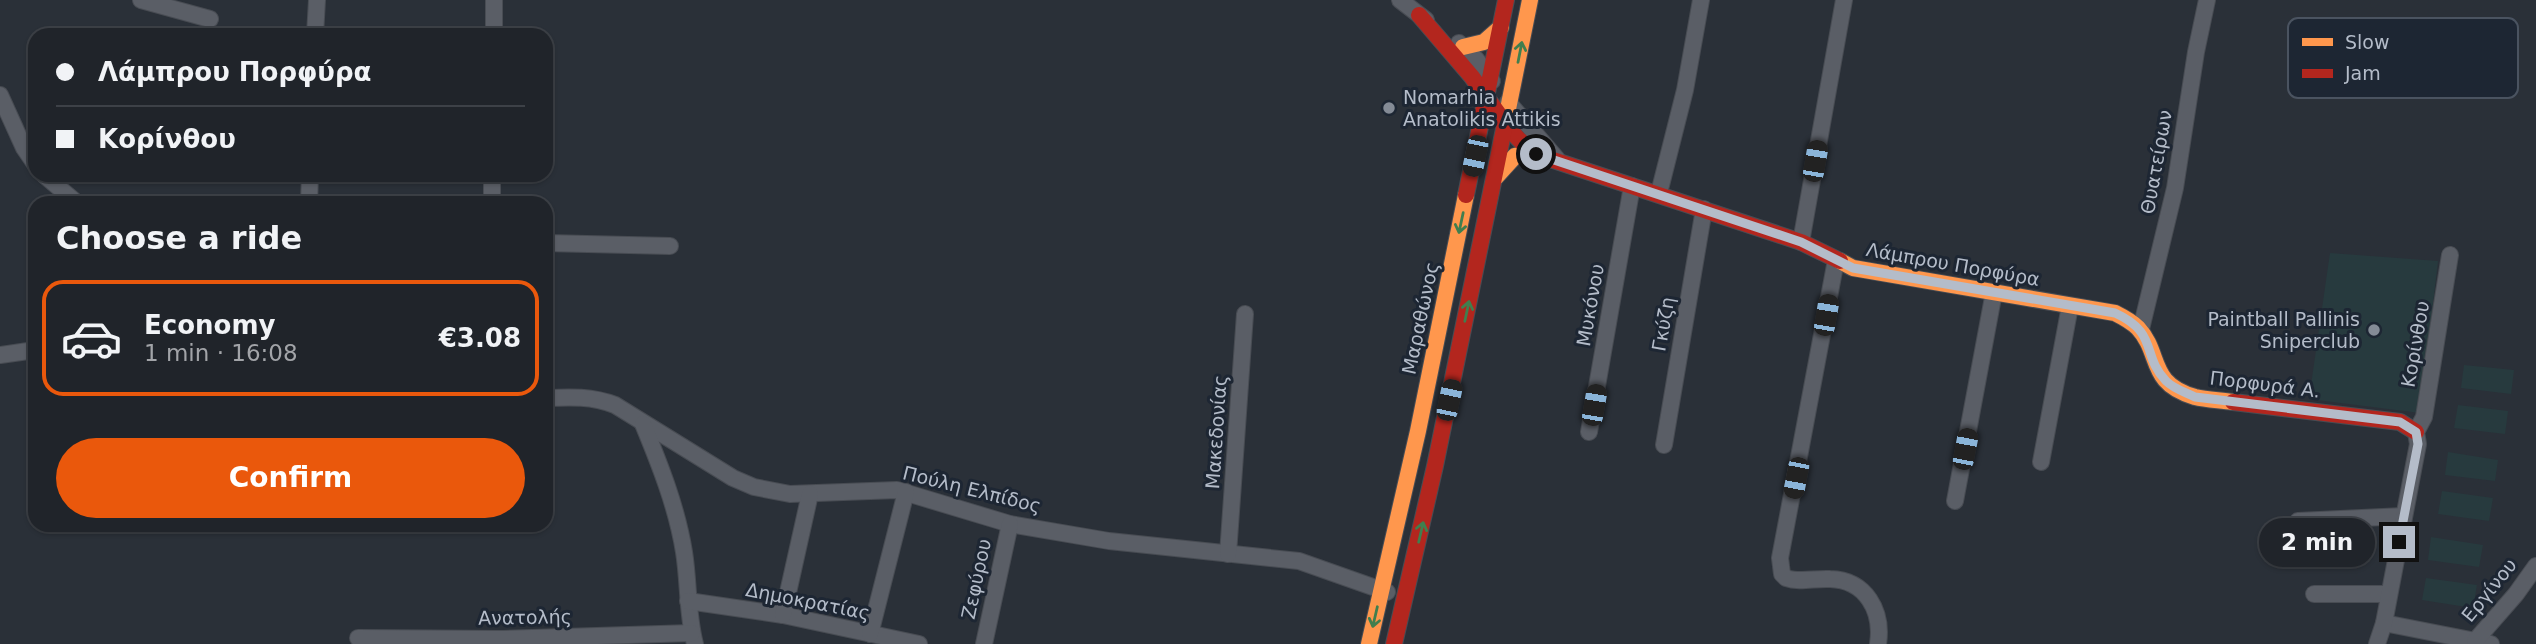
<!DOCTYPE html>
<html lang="en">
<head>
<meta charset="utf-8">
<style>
	body { margin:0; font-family:"DejaVu Sans",sans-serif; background:#282c32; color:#f1f3f6; height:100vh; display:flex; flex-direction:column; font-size:26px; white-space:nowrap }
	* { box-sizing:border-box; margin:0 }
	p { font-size:23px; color:#a2a4a8 }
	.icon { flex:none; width:38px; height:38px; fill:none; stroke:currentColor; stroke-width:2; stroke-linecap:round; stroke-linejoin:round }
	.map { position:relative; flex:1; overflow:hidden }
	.sheet { position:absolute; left:28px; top:196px; width:525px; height:336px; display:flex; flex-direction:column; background:#20242a; border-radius:21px; box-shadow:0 2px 5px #0004,0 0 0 2px #3d4147 }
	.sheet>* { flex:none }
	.banner { position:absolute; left:28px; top:28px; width:525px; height:154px; border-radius:21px; box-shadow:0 2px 5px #0004,0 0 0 2px #3d4147; display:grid; align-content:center; height:154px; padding:0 28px; background:#20242a }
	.end { position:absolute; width:32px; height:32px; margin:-16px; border:9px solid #b4bcc9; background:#111; box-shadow:0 0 0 4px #111 }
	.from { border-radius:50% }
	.bubble { position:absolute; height:49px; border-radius:24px; background:#20242a; box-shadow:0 2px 5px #0004,0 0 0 2px #3d4147; font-size:23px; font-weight:600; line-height:49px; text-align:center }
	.car { position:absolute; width:21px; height:42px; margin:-21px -10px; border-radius:9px; box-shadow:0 0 5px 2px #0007; background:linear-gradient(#222 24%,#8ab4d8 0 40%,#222 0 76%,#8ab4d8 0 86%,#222 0) }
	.banner b { display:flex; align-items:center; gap:24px; height:66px; font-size:26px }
	.banner b+b { border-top:2px solid #3d4147 }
	.banner i { width:18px; height:18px; background:#f1f3f6 }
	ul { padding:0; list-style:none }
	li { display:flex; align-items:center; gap:21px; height:116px; margin:0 14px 10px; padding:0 14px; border:4px solid transparent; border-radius:21px }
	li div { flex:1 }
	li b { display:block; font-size:26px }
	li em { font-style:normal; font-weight:600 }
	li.selected { border-color:#ea580c }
	li>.icon { width:63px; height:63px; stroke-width:1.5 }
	h2 { padding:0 28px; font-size:32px; line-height:84px }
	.cta { display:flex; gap:14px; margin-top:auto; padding:14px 28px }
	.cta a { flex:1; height:80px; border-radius:42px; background:#ea580c; color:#fff; font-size:28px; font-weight:600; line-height:80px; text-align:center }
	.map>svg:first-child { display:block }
</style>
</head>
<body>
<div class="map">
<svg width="2536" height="644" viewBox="0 0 2536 644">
	<rect width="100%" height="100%" fill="#2a3038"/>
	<g fill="#273a3e">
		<path d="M 2330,253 L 2438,261 L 2420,413 L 2309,399 Z"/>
		<path d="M 2464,365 L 2514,370 L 2511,394 L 2461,388 Z"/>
		<path d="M 2458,405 L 2508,411 L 2505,434 L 2454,428 Z"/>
		<path d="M 2448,452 L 2498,460 L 2495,481 L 2445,475 Z"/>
		<path d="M 2442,491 L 2493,498 L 2489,521 L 2438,514 Z"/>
		<path d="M 2431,537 L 2483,545 L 2479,567 L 2428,560 Z"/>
		<path d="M 2426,578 L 2477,585 L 2473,608 L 2422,600 Z"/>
	</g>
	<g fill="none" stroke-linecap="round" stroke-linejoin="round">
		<g stroke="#484c53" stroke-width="18">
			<g id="street">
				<path d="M 141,0 L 210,19"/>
				<path d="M 1400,0 L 1426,20"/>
				<path d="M 315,35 L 317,0"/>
				<path d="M 494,35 L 494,0"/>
				<path d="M 1459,43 L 1476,59 L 1492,81"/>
				<path d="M 0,95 L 24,148 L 35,164"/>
				<path d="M 1508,102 L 1557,159"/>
				<path d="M 44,175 L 77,203"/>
				<path d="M 1659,193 L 1685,90 L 1701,0"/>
				<path d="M 309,203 L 310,175"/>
				<path d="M 492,203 L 492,175"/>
				<path d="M 1801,242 L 1844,0"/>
				<path d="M 546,243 L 670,246"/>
				<path d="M 1836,260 L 1780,558 L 1782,574 L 1786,578 C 1800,583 1815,578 1830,579 C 1866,580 1883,611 1878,644"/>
				<path d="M 2141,329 L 2175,188 L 2196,52 L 2207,0"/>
				<path d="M 0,355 L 35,350"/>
				<path d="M 546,398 C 570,397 592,396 615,405 L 733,478 L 754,487 L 790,494 L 897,490 L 1010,524 L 1109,541 L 1299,561 L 1387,592"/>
				<path d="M 643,424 C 660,465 677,508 684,552 C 689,583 687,614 695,644"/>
				<path d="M 1589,432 L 1632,186"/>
				<path d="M 1664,445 L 1704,209"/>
				<path d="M 2041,462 L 2070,306"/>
				<path d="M 1955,501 L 1994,292"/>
				<path d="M 2298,521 L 2404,516"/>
				<path d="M 1228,554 L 1245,314"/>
				<path d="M 2314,594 L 2388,594"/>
				<path d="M 688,601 L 783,615 L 919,644"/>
				<path d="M 783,615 L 810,494"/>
				<path d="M 2384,623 L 2491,644"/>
				<path d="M 870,634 L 906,492"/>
				<path d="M 358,638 L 503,639 L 692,633"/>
				<path d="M 2475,641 L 2516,594 L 2536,566"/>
				<path d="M 984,644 L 1010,524"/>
				<path d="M 2377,644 L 2384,623 L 2418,444 L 2416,432 L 2424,417 L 2450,255"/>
			</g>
		</g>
		<g stroke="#484c53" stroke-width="18">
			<g id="slow">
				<path d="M 1463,47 L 1484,42 L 1501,27"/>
				<path d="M 1505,124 L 1530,0"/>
				<path d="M 1495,178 L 1515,156 L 1532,153"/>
				<path d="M 1840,261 L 1853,268 L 2115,313 C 2123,317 2131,321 2138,328 C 2162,354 2147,383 2195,397 C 2207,400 2221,400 2233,402"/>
				<path d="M 1369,644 L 1418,431 L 1466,195"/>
			</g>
		</g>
		<g stroke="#484c53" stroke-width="18">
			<g id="jam">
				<path d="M 1419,15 L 1472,77 L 1510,130 L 1532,153 L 1801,242 L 1840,261"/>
				<path d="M 1466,195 L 1506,0"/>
				<path d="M 2233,402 L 2400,422 L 2416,432"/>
				<path d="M 1394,644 L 1435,466 L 1505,124"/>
			</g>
		</g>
		<use href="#street" stroke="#5a5e66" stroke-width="16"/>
		<use href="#slow" stroke="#ff974d" stroke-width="16"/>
		<use href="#jam" stroke="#b3261e" stroke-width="16"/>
	</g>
	<defs><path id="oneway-shaft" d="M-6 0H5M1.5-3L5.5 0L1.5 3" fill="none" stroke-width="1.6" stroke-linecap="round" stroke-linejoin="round" transform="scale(1.75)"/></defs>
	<g stroke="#407e4e">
		<use href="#oneway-shaft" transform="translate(1520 52) rotate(-79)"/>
		<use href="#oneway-shaft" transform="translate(1461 223) rotate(102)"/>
		<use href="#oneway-shaft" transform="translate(1467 311) rotate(-78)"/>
		<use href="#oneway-shaft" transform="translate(1421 532) rotate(-77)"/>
		<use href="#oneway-shaft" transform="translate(1375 617) rotate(103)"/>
	</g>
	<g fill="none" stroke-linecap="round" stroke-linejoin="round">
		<path stroke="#b4bcc9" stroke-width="9" d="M 1536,154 L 1801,242 L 1853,268 L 2115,313 C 2159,333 2141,355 2166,381 C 2174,389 2185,392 2195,397 L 2400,422 L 2416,432 L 2418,444 L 2399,542"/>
	</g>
	<g fill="#848b96" stroke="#1d2633" stroke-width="2.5">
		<circle cx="1389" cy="108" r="7"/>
		<circle cx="2374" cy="330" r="7"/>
	</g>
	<g text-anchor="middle" stroke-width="6" stroke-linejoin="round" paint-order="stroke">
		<g font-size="19" fill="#b4bcc9" stroke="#1d2633" text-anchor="start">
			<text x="1403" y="104">Nomarhia<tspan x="1403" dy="22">Anatolikis Attikis</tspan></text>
			<text x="2360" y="326" text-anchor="end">Paintball Pallinis<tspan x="2360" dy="22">Sniperclub</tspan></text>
		</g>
		<g font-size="19" fill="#b4bcc9" stroke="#1d2633">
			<text transform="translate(2156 162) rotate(-80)" y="7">Θυατείρων</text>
			<text transform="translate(1953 264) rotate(10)" y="7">Λάμπρου Πορφύρα</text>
			<text transform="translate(1590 305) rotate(-80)" y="7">Μυκόνου</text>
			<text transform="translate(1420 318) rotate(-78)" y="7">Μαραθώνος</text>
			<text transform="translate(1663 324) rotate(-80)" y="7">Γκύζη</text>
			<text transform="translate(2415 344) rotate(-80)" y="7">Κορίνθου</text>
			<text transform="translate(2265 384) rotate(7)" y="7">Πορφυρά Α.</text>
			<text transform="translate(1216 432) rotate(-86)" y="7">Μακεδονίας</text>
			<text transform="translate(972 489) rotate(14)" y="7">Πούλη Ελπίδος</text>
			<text transform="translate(976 579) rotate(-78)" y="7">Ζεφύρου</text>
			<text transform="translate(2489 590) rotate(-51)" y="7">Εργίνου</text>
			<text transform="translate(808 601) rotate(11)" y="7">Δημοκρατίας</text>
			<text transform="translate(525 617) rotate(-1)" y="7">Ανατολής</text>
		</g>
	</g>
	<rect x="2288" y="18" width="230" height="80" rx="10" fill="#1d2633" stroke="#4a5360" stroke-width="2"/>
	<rect x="2302" y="38" width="31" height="8" fill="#ff974d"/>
	<rect x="2302" y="69" width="31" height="9" fill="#b3261e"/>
	<g font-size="19" fill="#b4bcc9">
		<text x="2345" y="49">Slow</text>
		<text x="2345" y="80">Jam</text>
	</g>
</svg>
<i class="end from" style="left:1536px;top:154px"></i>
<i class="end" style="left:2399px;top:542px"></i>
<div class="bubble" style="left:2259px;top:518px;width:116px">2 min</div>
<i class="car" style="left:1475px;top:156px;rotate:192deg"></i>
<i class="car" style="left:1815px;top:161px;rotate:10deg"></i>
<i class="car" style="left:1826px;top:315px;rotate:10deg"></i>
<i class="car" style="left:1449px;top:400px;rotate:12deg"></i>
<i class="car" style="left:1594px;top:405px;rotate:10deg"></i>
<i class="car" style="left:1965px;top:449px;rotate:11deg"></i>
<i class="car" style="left:1796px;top:478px;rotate:191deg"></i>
<div class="banner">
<b><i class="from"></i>Λάμπρου Πορφύρα</b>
<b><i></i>Κορίνθου</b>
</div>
<section class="sheet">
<h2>Choose a ride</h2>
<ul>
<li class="selected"><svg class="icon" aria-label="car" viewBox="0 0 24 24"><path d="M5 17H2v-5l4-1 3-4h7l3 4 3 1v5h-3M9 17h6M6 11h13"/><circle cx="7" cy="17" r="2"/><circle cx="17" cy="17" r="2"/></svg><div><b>Economy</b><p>1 min · 16:08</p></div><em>€3.08</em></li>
</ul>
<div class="cta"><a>Confirm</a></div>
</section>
</div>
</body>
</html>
